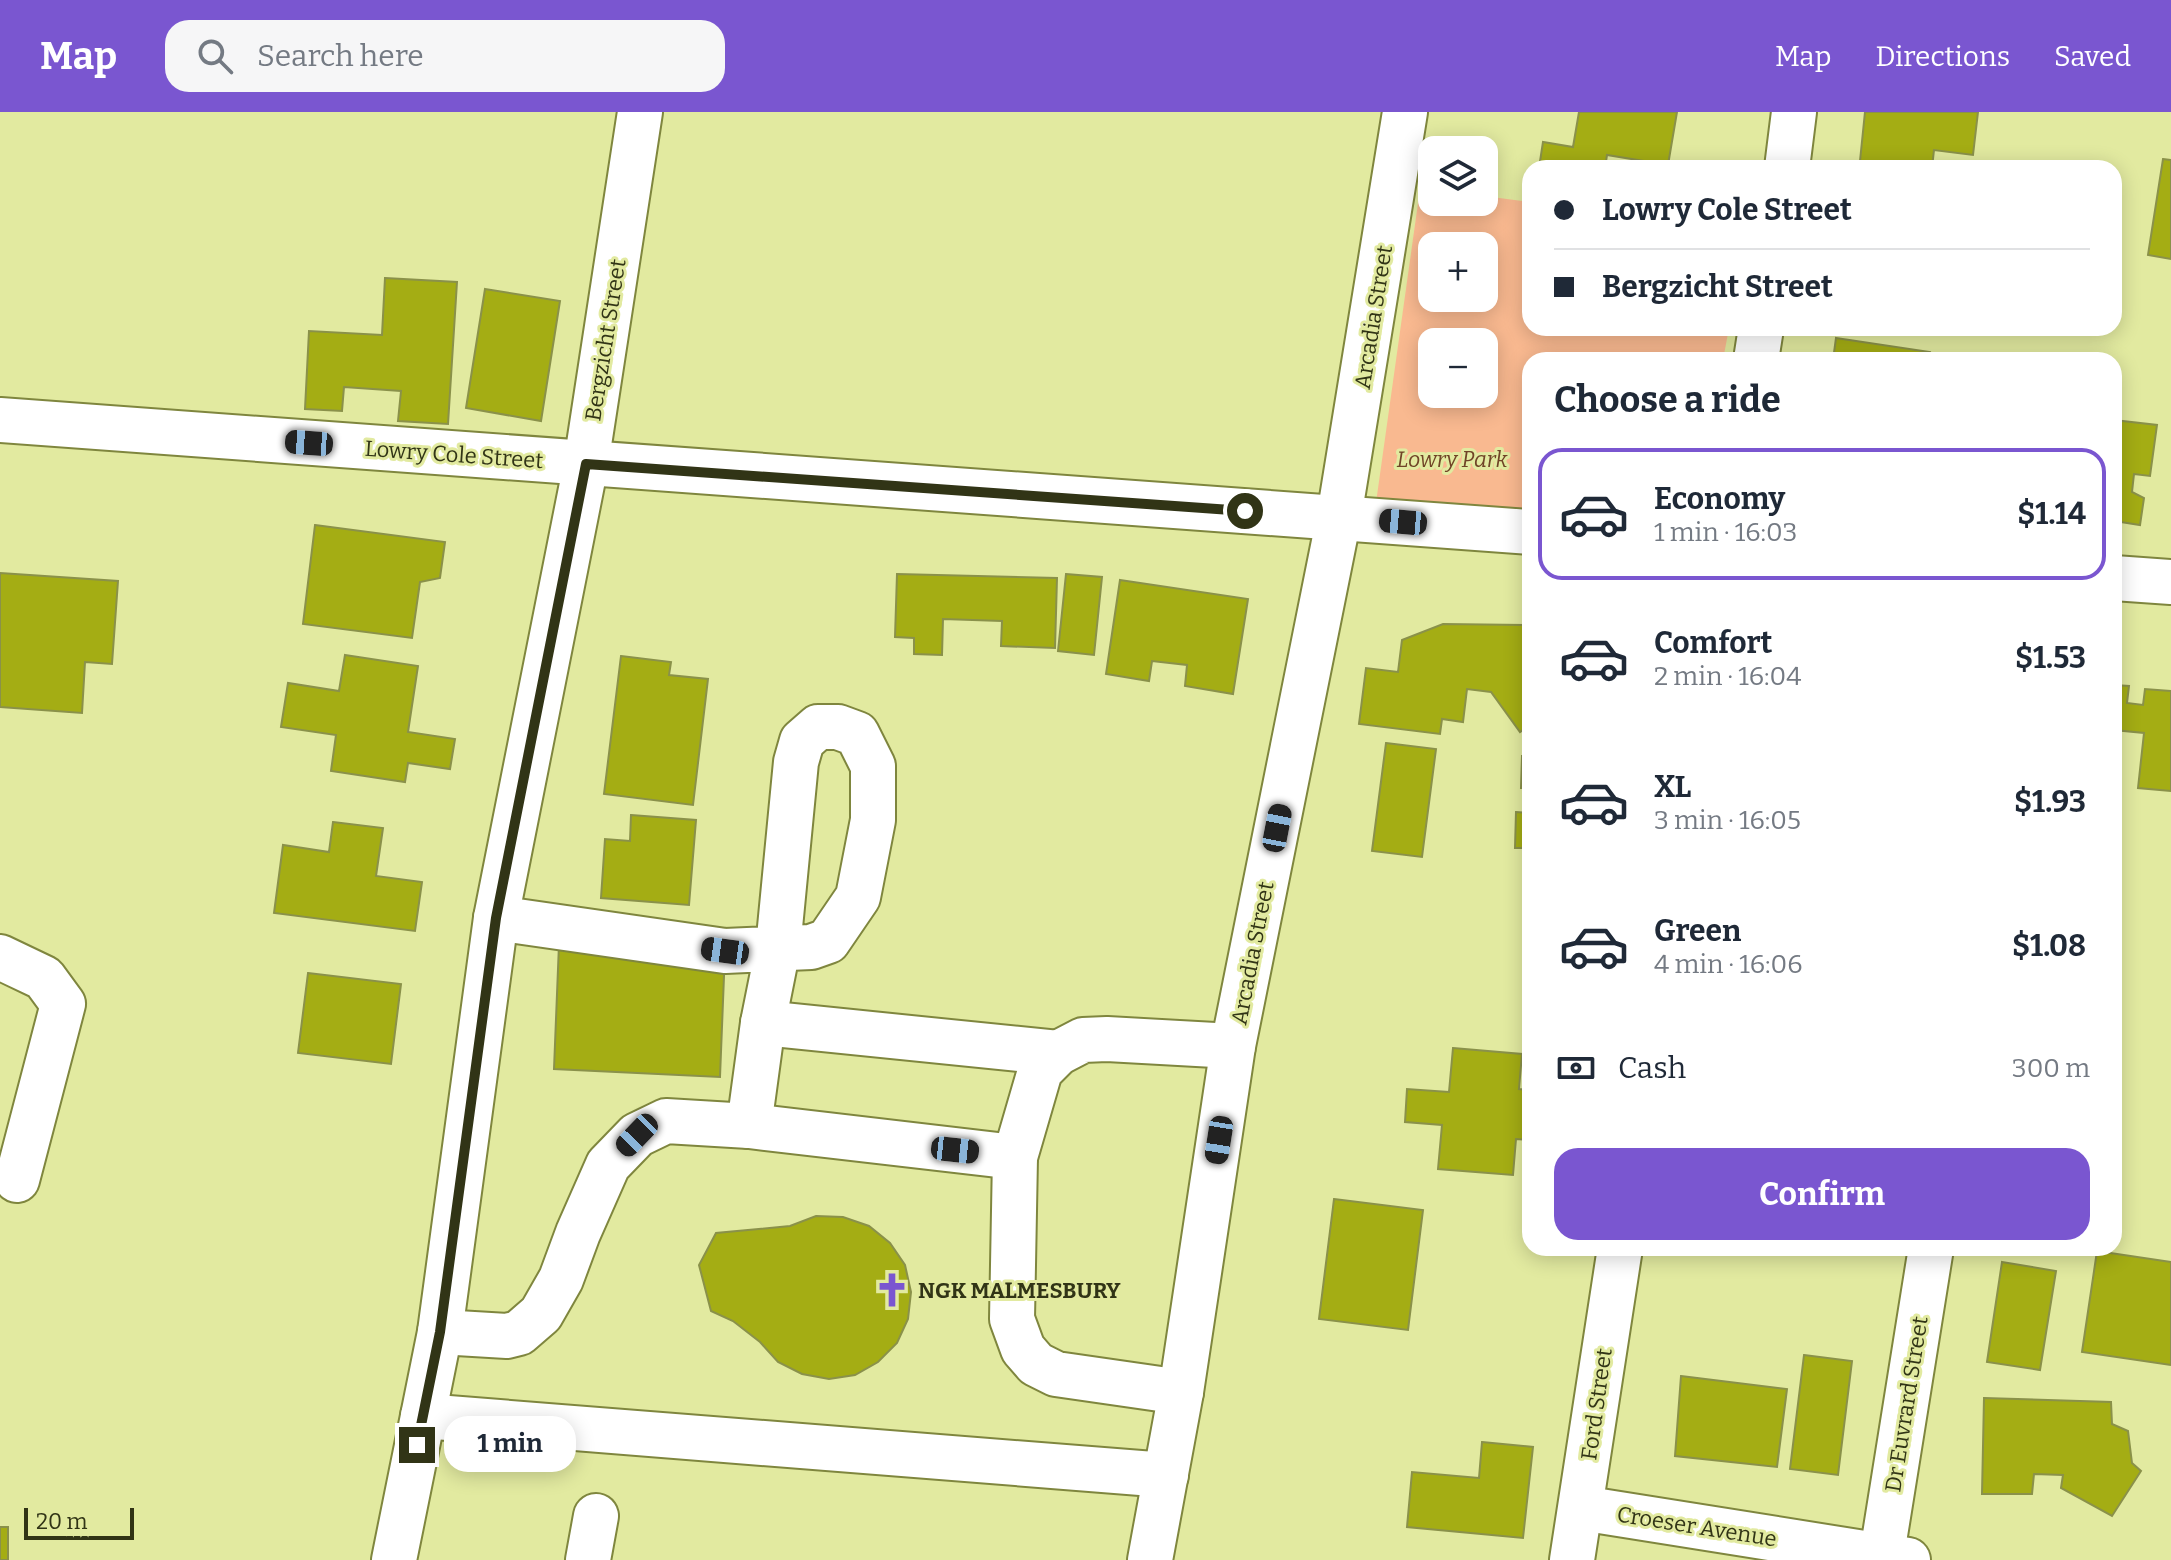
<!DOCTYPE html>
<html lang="en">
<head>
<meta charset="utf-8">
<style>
	body { margin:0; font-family:Bitter,serif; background:#f6f6f7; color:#1f2937; height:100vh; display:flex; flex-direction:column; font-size:30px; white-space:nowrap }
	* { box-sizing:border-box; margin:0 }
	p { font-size:26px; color:#747a83 }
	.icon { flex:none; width:44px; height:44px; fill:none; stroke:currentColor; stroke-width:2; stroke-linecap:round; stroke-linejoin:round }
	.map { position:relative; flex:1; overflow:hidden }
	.drawer { position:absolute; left:1522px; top:240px; width:600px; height:904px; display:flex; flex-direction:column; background:#fff; border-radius:24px; box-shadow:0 4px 20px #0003 }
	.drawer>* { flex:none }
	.top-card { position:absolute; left:1522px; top:48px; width:600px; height:176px; border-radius:24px; box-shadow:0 4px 20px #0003; display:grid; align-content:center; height:176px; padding:0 32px; background:#fff }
	.buttons { position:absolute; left:1418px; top:24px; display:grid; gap:16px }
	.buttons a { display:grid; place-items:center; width:80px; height:80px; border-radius:16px; background:#fff; box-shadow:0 4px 20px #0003; font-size:40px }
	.scale { position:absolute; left:24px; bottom:20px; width:110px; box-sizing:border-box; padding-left:8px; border:4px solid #313416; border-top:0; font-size:22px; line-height:28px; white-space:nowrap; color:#313416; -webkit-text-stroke:6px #e2eaa0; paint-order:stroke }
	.end { position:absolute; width:36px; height:36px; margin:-18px; border:10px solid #313416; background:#fff; box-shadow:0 0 0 4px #fff }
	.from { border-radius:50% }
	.bubble { position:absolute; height:56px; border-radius:24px; background:#fff; box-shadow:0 4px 20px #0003; font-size:26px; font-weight:700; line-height:56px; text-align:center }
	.car { position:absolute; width:24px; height:48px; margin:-24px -12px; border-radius:10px; box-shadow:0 0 6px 2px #0007; background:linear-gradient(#222 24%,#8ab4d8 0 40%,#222 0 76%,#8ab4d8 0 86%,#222 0) }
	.top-card b { display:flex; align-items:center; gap:28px; height:76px; font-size:30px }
	.top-card b+b { border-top:2px solid #e0e1e3 }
	.top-card i { width:20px; height:20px; background:#1f2937 }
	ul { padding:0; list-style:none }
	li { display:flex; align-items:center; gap:24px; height:132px; margin:0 16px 12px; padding:0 16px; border:4px solid transparent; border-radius:24px }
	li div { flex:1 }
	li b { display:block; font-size:30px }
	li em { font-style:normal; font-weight:700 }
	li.current { border-color:#7a56d0 }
	li>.icon { width:72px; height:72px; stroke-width:1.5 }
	h2 { padding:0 32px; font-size:36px; line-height:96px }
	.pay { display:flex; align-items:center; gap:20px; height:88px; padding:0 32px; font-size:30px }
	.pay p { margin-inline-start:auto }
	.cta { display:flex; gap:16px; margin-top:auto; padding:16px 32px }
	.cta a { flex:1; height:92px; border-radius:24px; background:#7a56d0; color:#fff; font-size:32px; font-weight:700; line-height:92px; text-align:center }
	header { display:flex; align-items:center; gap:48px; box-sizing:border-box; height:112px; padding:0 40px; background:#7a56d0; color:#fff }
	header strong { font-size:38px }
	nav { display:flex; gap:44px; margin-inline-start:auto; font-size:28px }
	.search { width:560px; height:72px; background:#f6f6f7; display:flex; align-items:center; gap:20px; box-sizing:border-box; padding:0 28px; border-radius:24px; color:#747a83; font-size:30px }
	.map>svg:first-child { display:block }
</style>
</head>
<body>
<header>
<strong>Map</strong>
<div class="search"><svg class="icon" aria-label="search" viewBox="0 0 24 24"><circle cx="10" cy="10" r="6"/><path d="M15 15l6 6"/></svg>Search here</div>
<nav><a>Map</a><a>Directions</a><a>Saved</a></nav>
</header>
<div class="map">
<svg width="2171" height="1448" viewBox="0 0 2171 1448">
	<rect width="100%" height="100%" fill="#e2eaa0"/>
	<path fill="#f9b990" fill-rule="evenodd" d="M 1420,77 L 1432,78 L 1432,90 L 1484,90 L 1484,84 L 1530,90 L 1530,216 L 1729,216 L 1723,248 L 1530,248 L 1530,417 L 1374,405 ZM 1432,134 L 1484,134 L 1484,186 L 1432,186 ZM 1432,230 L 1484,230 L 1484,282 L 1432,282 Z"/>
	<g fill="#a4ad14" stroke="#8a914a" stroke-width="2">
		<path d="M 1579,0 L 1677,0 L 1668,53 L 1607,43 L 1605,56 L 1539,56 L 1543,30 L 1573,35 Z"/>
		<path d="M 1865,0 L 1978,0 L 1973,43 L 1934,38 L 1932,56 L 1860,49 Z"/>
		<path d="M 2163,47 L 2171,48 L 2171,147 L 2148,143 Z"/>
		<path d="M 385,166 L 457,170 L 448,312 L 398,309 L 401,279 L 344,275 L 342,299 L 305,297 L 309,219 L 382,223 Z"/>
		<path d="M 485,177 L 560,189 L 541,309 L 466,296 Z"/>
		<path d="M 1836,226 L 1930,240 L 1929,248 L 1833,248 Z"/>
		<path d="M 2114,308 L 2157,313 L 2150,364 L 2134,362 L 2132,380 L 2144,386 L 2140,413 L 2114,409 Z"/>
		<path d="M 315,413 L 445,430 L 440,466 L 420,470 L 412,526 L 303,512 Z"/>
		<path d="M 0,461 L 118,469 L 112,552 L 85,550 L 82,601 L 0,595 Z"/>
		<path d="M 897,462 L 1057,466 L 1055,536 L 1001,534 L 1002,509 L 943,507 L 942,543 L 914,542 L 914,526 L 895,525 Z"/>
		<path d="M 1066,462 L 1102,465 L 1094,543 L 1058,539 Z"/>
		<path d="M 1120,468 L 1248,487 L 1233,582 L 1185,574 L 1187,553 L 1152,549 L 1149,569 L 1106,562 Z"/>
		<path d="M 1443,512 L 1530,513 L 1530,613 L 1520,620 L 1491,580 L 1467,577 L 1463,610 L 1442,607 L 1440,622 L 1359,612 L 1366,556 L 1398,560 L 1402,528 Z"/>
		<path d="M 345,543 L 418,554 L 408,620 L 455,627 L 450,657 L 408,651 L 405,670 L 331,659 L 336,623 L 281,615 L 288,571 L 339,579 Z"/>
		<path d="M 621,544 L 671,550 L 669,563 L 708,567 L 693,693 L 604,682 Z"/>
		<path d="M 2114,573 L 2129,574 L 2127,591 L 2143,593 L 2145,577 L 2171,579 L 2171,679 L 2138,676 L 2144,621 L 2114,618 Z"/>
		<path d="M 1386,631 L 1436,637 L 1422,745 L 1372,739 Z"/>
		<path d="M 1522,644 L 1530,644 L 1530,676 L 1521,676 Z"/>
		<path d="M 1516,700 L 1530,701 L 1530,736 L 1515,736 Z"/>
		<path d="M 631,703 L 696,708 L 689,793 L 601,786 L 605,727 L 630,729 Z"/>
		<path d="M 333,710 L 383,716 L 376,764 L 422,770 L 415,819 L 274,801 L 283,733 L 329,740 Z"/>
		<path d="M 559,832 L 725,839 L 720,965 L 554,957 Z"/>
		<path d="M 308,861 L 401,872 L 391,952 L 298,941 Z"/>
		<path d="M 1453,936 L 1522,942 L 1519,977 L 1530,978 L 1530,1017 L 1529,1028 L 1516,1027 L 1513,1063 L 1438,1057 L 1442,1013 L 1405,1010 L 1407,977 L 1449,980 Z"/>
		<path d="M 1334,1087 L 1423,1098 L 1408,1218 L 1319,1207 Z"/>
		<path d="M 816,1104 L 843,1105 L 869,1114 L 890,1131 L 905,1153 L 911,1180 L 908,1207 L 897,1231 L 878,1250 L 855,1263 L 829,1267 L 802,1262 L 778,1250 L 760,1230 L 733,1209 L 711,1199 L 699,1153 L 716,1121 L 790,1114 Z"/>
		<path d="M 2097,1139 L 2171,1150 L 2171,1253 L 2082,1240 Z"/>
		<path d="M 2002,1150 L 2056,1159 L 2040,1258 L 1987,1250 Z"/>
		<path d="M 1804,1243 L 1852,1249 L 1838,1363 L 1790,1357 Z"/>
		<path d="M 1681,1264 L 1787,1277 L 1777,1355 L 1675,1344 Z"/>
		<path d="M 1984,1286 L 2111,1290 L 2112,1312 L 2128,1319 L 2132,1351 L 2141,1359 L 2112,1404 L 2061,1376 L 2063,1363 L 2034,1362 L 2032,1382 L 1982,1382 Z"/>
		<path d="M 1482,1330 L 1533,1335 L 1523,1426 L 1407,1415 L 1412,1360 L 1479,1366 Z"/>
		<rect x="0" y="1415" width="8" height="33"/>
	</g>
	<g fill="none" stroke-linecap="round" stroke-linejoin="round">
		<g stroke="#7f863e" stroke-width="48">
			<g id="minor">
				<path d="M 1787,56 L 1794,0"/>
				<path d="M 1756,248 L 1761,216"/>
				<path d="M 0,308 L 1530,420"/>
				<path d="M 2114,466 L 2171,470"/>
				<path d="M 496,806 L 725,839 L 811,835 L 828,829 L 858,785 L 873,708 L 873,654 L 857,622 L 838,615 L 818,615 L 802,629 L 796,650 L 778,836 L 763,911 L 749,1014"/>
				<path d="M 0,845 L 44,866 L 63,892 L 17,1068"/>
				<path d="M 763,911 L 1058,941"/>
				<path d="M 440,1220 L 507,1224 L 519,1221 L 541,1202 L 561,1167 L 578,1121 L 608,1053 L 637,1023 L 666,1009 L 749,1014 L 1015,1045"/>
				<path d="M 1181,1280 L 1056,1262 L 1036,1252 L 1023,1237 L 1012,1207 L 1015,1045 L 1040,959 L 1058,941 L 1083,928 L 1107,927 L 1233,934"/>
				<path d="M 423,1304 L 1166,1363"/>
				<path d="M 1581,1396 L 1908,1448"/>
				<path d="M 394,1448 L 440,1220 L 496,806 L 586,352 L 640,0"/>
				<path d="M 588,1448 L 596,1404"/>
				<path d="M 1150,1448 L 1181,1280 L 1233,934 L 1339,405 L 1405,0"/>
				<path d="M 1572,1448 L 1620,1136"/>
				<path d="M 1881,1448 L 1931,1136"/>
			</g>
		</g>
		<use href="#minor" stroke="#fff" stroke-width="44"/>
	</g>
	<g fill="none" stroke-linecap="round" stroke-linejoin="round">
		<path stroke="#313416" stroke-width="10" d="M 417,1333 L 440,1220 L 496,806 L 586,352 L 1245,399"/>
	</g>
	<defs>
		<g id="church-bare" transform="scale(2.76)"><path d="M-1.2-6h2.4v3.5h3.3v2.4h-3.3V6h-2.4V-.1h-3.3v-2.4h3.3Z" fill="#7a56d0" stroke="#e2eaa0" stroke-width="2.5" paint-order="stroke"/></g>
	</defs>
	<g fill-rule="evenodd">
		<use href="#church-bare" x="892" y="1178"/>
	</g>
	<g text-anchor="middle" stroke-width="6" stroke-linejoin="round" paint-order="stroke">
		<g font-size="22" fill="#313416" stroke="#e2eaa0">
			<text transform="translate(1373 205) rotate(-81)" y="8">Arcadia Street</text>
			<text transform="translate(605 228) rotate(-81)" y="8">Bergzicht Street</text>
			<text transform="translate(454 342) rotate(4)" y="8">Lowry Cole Street</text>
			<text transform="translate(1252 841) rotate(-79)" y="8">Arcadia Street</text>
			<text transform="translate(1596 1292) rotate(-82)" y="8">Ford Street</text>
			<text transform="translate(1906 1292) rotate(-81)" y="8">Dr Euvrard Street</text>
			<text transform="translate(1697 1414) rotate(9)" y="8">Croeser Avenue</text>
		</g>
		<g font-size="22" font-style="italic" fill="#704427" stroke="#e2eaa0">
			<text x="1452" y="355">Lowry Park</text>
		</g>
		<g font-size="22" font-weight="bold" fill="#313416" stroke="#e2eaa0" text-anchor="start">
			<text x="918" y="1186">NGK MALMESBURY</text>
		</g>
	</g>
</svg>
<div class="buttons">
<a><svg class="icon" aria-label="layers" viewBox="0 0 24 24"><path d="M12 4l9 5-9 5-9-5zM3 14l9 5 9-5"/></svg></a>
<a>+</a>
<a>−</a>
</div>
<div class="scale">20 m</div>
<i class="end from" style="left:1245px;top:399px"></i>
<i class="end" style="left:417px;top:1333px"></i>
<div class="bubble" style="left:444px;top:1304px;width:132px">1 min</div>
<i class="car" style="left:309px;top:331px;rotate:274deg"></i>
<i class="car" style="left:1403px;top:410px;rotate:275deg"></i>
<i class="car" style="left:1277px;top:716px;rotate:11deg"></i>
<i class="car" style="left:725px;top:839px;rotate:278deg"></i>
<i class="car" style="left:637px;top:1023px;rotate:224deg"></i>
<i class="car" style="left:1219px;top:1028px;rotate:189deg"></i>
<i class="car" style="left:955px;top:1038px;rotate:96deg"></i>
<div class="top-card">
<b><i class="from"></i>Lowry Cole Street</b>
<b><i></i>Bergzicht Street</b>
</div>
<section class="drawer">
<h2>Choose a ride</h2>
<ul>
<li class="current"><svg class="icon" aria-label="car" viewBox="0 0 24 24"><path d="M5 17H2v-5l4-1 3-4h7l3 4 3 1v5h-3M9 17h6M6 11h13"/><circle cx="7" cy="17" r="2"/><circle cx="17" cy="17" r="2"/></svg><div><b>Economy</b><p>1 min · 16:03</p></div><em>$1.14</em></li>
<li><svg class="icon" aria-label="car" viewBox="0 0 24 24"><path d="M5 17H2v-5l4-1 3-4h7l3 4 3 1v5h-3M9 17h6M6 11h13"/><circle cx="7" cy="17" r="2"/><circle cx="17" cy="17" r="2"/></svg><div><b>Comfort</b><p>2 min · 16:04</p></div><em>$1.53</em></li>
<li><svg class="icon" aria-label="car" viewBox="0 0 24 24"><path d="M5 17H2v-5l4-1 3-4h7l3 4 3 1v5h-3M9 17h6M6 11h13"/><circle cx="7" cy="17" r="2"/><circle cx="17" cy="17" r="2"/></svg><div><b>XL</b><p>3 min · 16:05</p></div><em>$1.93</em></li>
<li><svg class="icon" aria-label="car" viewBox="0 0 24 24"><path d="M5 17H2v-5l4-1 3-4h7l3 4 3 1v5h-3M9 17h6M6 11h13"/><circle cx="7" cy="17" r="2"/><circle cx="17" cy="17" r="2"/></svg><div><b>Green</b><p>4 min · 16:06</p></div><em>$1.08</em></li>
</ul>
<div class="pay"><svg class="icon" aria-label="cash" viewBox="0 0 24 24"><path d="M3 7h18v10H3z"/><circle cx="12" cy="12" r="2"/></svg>Cash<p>300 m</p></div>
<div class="cta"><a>Confirm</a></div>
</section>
</div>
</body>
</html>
